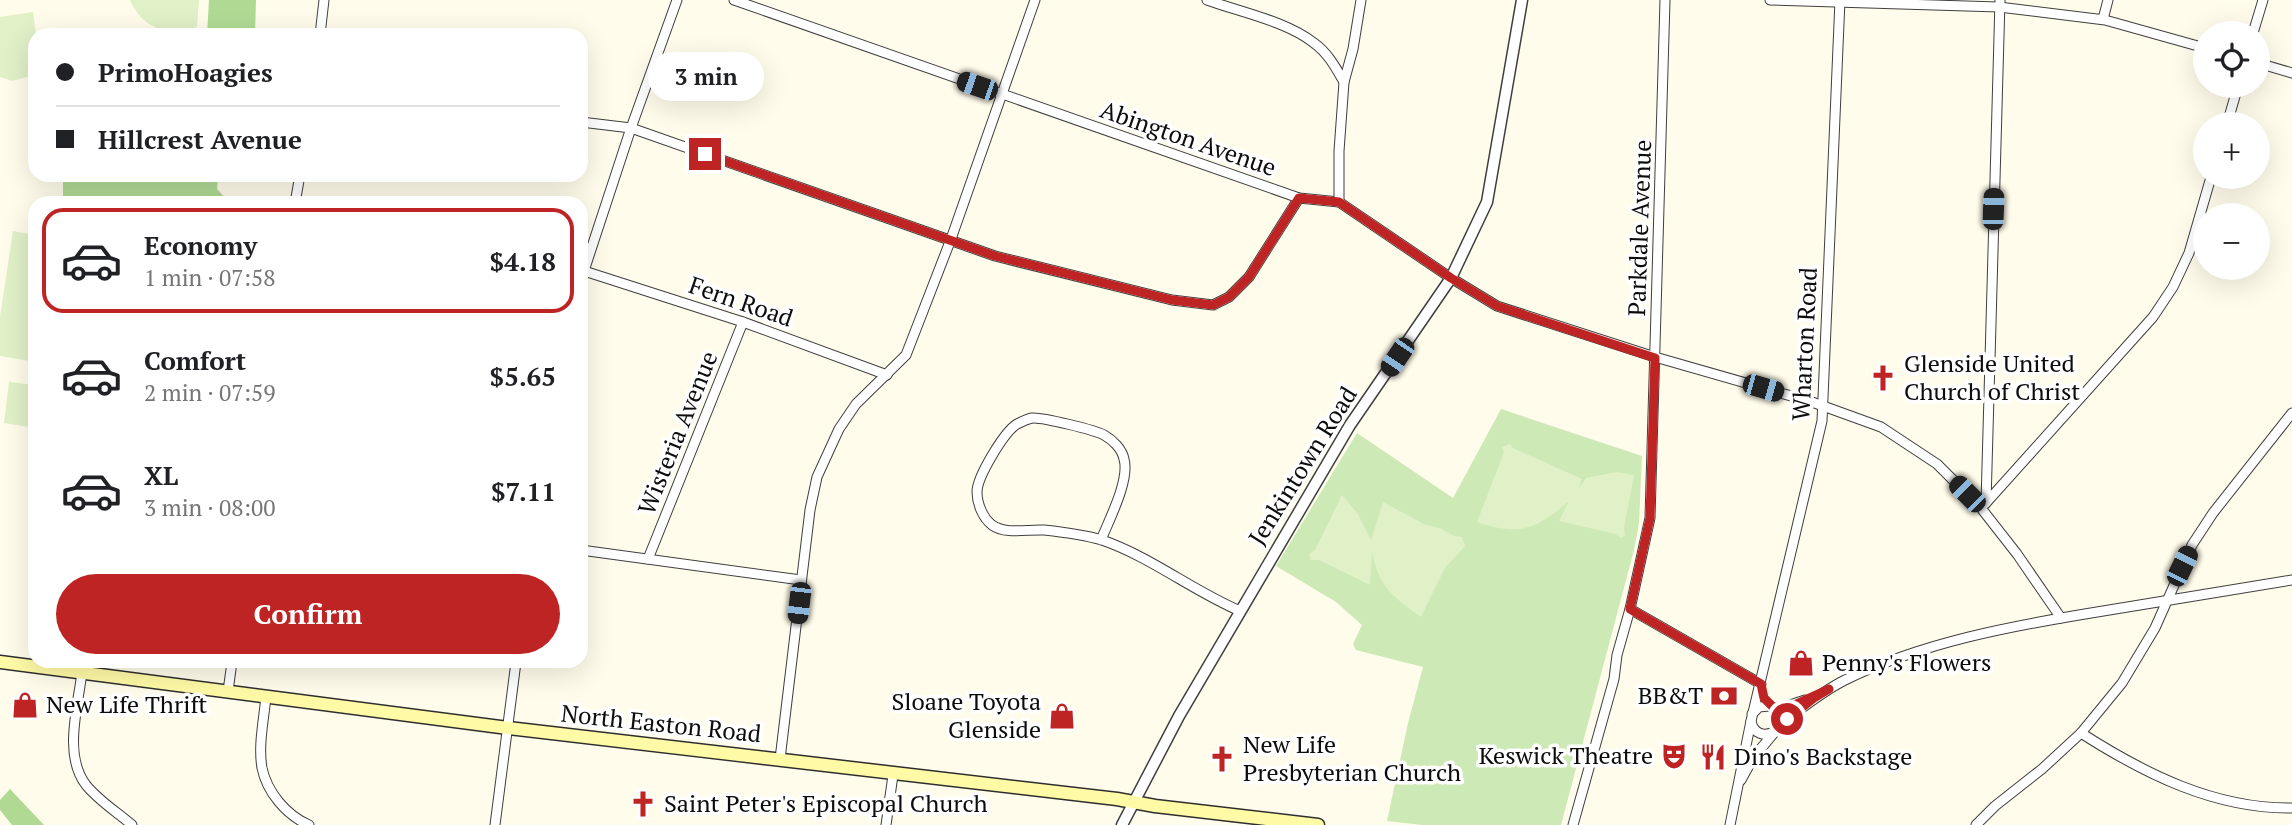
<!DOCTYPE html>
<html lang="en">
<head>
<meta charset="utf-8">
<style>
	body { margin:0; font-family:"PT Serif",serif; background:#f6f6f6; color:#202124; height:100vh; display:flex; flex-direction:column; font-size:26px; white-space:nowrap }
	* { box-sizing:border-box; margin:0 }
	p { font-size:23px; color:#757577 }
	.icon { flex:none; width:38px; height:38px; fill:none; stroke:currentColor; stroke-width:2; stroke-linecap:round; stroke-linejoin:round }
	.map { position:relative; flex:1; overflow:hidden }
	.panel { position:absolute; left:28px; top:196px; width:560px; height:472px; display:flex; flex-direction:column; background:#fff; border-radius:21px; box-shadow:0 7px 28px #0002 }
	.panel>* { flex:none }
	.hud { position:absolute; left:28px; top:28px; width:560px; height:154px; border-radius:21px; box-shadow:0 7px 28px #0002; display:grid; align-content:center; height:154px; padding:0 28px; background:#fff }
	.controls { position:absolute; left:2193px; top:21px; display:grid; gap:14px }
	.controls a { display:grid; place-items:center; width:77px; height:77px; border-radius:50%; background:#fff; box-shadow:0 7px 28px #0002; font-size:35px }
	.end { position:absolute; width:32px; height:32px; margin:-16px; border:9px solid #bd2423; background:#fff; box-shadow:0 0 0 4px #fff }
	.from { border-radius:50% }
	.bubble { position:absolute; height:49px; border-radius:24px; background:#fff; box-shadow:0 7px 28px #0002; font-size:23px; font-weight:600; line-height:49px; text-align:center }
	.car { position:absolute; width:21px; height:42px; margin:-21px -10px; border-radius:9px; box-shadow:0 0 5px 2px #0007; background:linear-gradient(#222 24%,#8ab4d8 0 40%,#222 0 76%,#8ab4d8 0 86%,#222 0) }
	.hud b { display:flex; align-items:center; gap:24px; height:66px; font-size:26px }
	.hud b+b { border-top:2px solid #e0e0e0 }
	.hud i { width:18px; height:18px; background:#202124 }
	ul { padding:12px 0 0; list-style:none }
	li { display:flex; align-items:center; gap:21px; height:105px; margin:0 14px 10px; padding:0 14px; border:4px solid transparent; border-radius:21px }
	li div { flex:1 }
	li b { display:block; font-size:26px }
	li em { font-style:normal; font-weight:600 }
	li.active { border-color:#bd2423 }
	li>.icon { width:63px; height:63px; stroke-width:1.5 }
	.button { display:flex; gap:14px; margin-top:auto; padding:14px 28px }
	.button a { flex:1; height:80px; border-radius:42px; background:#bd2423; color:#fff; font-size:28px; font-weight:600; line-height:80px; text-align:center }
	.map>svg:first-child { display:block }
</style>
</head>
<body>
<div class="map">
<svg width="2292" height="825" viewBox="0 0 2292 825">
	<rect width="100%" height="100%" fill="#fffceb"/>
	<path fill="#cde9b5" d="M 1501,409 L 1642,456 L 1639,523 L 1634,550 L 1561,825 L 1422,825 L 1387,821 L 1408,723 L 1423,667 L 1356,650 L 1353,644 L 1362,625 L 1336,602 L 1276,566 L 1357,433 L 1453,498 Z"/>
	<g fill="#b0da94">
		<path d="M 209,0 L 256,0 L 255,35 L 207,35 Z"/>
		<path d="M 73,175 L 218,175 L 217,189 L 230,203 L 63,203 L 63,182 Z"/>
		<path d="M 10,789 L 44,825 L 12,825 L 0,810 L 0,800 Z"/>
	</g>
	<g fill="#e0f0c7">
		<path d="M 130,0 L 199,0 L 197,27 C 169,38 142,28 130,0 Z"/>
		<path d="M 33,12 L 36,35 L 35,75 L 12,81 L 0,77 L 0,17 Z"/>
		<path d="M 13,231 L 35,235 L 35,362 L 0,356 L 0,317 Z"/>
		<path d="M 9,382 L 34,385 L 29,427 L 4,423 Z"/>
		<path d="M 1510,444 L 1513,448 L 1582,479 L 1579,488 L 1586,478 L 1617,472 L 1634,475 L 1624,528 L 1625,535 L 1621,538 L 1615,534 L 1559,521 L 1569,501 C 1536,530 1519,536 1477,522 L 1504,452 L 1502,447 Z"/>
		<path d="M 1342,495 L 1358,514 L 1371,540 L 1383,502 L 1424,524 L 1442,529 L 1454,536 L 1462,537 L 1465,546 L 1445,568 L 1421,617 C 1394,598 1378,586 1372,552 L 1370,585 L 1319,560 L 1311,560 L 1309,554 L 1315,550 Z"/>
	</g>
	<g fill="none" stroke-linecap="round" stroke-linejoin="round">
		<g stroke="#3f3f3f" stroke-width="11">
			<g id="minor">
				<path d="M 734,0 L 1299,198 L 1339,202 L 1451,278 L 1497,306 L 1655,357 L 1812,402 L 1881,427 L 1937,464 L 1981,508 L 2017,554 L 2061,618"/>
				<path d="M 1207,0 C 1240,12 1286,21 1314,43 C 1328,53 1336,68 1344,82"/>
				<path d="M 1770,0 L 1999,7 L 2105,20 L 2205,48"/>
				<path d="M 2103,19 L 2108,0"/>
				<path d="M 2253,33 L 2263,0"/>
				<path d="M 320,35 L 324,0"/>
				<path d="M 2258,63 L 2292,73"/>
				<path d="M 581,122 L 631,128 L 995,256 L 1172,300 L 1213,305 L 1229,297 L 1249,277 L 1299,198"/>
				<path d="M 2227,124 L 2238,86"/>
				<path d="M 1339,202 L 1339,151 L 1344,82 L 1353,49 L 1361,0"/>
				<path d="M 295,203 L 300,175"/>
				<path d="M 581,270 L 743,322 L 887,375"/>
				<path d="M 581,280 L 631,128 L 677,0"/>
				<path d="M 1986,503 L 2000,0"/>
				<path d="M 1985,504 L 2153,317 L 2173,287 L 2189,253 L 2211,177"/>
				<path d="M 1101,540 C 1109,520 1130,480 1124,459 C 1122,449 1113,440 1104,435 C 1095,430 1042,417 1032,418 C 1027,419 1021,422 1017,424 C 1004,432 977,477 977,492 C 977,504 983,518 992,525 C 1006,535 1028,529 1044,530 C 1062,532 1085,535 1102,540 C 1151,557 1193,591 1240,611"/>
				<path d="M 581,550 L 801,580"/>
				<path d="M 648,559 L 743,322"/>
				<path d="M 1630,609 L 1761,684"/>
				<path d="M 82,672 C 78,707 63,755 86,785 C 99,801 117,812 132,825"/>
				<path d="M 228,691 L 232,662"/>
				<path d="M 266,696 C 264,719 258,745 262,768 C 267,792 286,815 309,825"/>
				<path d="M 1774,708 L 1787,706 L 1805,700"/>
				<path d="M 1779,725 C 1801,709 1821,692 1845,680 C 1924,642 2011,626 2097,612 C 2162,601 2227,591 2292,580"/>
				<path d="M 1775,731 C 1764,738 1753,733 1751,721 L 1822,421 L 1840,0"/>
				<path d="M 2081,733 C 2145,774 2215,809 2292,808"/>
				<path d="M 780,759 L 810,510 L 817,477 L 839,429 L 856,404 L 906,355 L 951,239 L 1035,0"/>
				<path d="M 1741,780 L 1753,758 L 1778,728 L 1780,719 L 1777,711 L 1769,706 L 1759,707 L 1752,714"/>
				<path d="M 495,825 L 516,662"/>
				<path d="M 886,825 L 893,775"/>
				<path d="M 1573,825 L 1614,679 L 1617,655 L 1630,609 L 1650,518 L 1665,0"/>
				<path d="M 1730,825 L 1751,721"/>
				<path d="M 1976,825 L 1995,806 L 2042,769 L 2081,733 L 2122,683 L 2155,628 L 2192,545 L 2213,513 L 2292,413"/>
			</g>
		</g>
		<g stroke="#3f3f3f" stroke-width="13">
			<path id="tertiary" d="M 1122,825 L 1179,716 L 1350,425 L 1451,278 L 1487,202 L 1522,0"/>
		</g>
		<g stroke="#2e2e2e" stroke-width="15">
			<path id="secondary" d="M 0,662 L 508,728 L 1117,799 L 1155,806 L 1318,825"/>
		</g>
		<use href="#minor" stroke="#fff" stroke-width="9"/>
		<use href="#tertiary" stroke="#fff" stroke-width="10"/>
		<use href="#secondary" stroke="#fffaa6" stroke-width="12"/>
	</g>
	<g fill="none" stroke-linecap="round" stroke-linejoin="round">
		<path stroke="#bd2423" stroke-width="9" d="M 705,154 L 995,256 L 1172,300 L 1213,305 L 1229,297 L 1249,277 L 1299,198 L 1339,202 L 1451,278 L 1497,306 L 1655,358 L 1650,518 L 1630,609 L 1761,684 L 1764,698 L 1774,708 L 1794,705 L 1829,689 L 1814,698 L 1787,719"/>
	</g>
	<defs>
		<g id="church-bare" transform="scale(2.1)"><path d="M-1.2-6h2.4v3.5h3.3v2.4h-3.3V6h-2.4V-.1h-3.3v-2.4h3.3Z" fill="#bd2423" stroke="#fff" stroke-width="2.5" paint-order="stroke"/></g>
		<g id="shop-bare" transform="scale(2.1)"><path d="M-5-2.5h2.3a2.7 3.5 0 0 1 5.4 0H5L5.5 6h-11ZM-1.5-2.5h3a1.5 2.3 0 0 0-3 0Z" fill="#bd2423" stroke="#fff" stroke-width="2.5" paint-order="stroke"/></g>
		<g id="bank-bare" transform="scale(2.1)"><path d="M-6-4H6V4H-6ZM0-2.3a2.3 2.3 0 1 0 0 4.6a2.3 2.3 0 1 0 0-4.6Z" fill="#bd2423" stroke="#fff" stroke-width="2.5" paint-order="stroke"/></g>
		<g id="theatre-bare" transform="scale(2.1)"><path d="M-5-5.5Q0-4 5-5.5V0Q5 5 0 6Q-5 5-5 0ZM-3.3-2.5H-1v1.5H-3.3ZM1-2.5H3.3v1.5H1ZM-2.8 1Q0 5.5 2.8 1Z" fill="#bd2423" stroke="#fff" stroke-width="2.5" paint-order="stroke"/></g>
		<g id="restaurant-bare" transform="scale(2.1)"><path d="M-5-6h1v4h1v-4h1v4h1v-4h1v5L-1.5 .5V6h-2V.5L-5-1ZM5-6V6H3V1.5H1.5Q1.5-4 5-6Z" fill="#bd2423" stroke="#fff" stroke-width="2.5" paint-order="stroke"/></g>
	</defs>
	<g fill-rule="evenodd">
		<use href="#church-bare" x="1883" y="378"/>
		<use href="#shop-bare" x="1801" y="663"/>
		<use href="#bank-bare" x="1724" y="696"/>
		<use href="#shop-bare" x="25" y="705"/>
		<use href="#shop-bare" x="1062" y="716"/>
		<use href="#theatre-bare" x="1674" y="756"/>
		<use href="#restaurant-bare" x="1713" y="757"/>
		<use href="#church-bare" x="1222" y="759"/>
		<use href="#church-bare" x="643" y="804"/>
	</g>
	<g text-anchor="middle" stroke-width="7" stroke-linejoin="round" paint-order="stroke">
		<g font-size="24" fill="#0c0c0c" stroke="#fff">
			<text transform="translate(1188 139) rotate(19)" y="8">Abington Avenue</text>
			<text transform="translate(1640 228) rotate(-88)" y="8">Parkdale Avenue</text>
			<text transform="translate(741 302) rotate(19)" y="8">Fern Road</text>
			<text transform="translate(1805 344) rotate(-87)" y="8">Wharton Road</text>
			<text transform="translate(678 433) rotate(-68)" y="8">Wisteria Avenue</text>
			<text transform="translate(1303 466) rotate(-58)" y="8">Jenkintown Road</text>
			<text transform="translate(661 724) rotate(6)" y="8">North Easton Road</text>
		</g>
		<g font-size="24" fill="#0c0c0c" stroke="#fff" text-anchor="start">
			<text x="1904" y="372">Glenside United<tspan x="1904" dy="28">Church of Christ</tspan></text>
			<text x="1822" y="671">Penny's Flowers</text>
			<text x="1703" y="704" text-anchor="end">BB&amp;T</text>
			<text x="1041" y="710" text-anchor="end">Sloane Toyota<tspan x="1041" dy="28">Glenside</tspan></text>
			<text x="46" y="713">New Life Thrift</text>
			<text x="1243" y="753">New Life<tspan x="1243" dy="28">Presbyterian Church</tspan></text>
			<text x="1653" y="764" text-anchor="end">Keswick Theatre</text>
			<text x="1734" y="765">Dino's Backstage</text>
			<text x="664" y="812">Saint Peter's Episcopal Church</text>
		</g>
	</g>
</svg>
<div class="controls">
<a><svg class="icon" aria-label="locate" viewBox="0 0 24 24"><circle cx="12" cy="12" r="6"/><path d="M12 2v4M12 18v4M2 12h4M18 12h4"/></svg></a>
<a>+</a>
<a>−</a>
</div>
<i class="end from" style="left:1787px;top:719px"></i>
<i class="end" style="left:705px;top:154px"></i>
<div class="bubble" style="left:648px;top:52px;width:116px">3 min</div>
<i class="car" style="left:977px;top:86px;rotate:289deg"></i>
<i class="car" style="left:1993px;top:209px;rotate:2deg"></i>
<i class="car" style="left:1397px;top:357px;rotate:214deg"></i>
<i class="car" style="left:1763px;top:388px;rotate:106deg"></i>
<i class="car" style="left:1967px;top:494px;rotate:315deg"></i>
<i class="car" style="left:2182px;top:566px;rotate:26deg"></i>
<i class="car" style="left:799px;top:603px;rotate:187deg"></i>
<div class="hud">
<b><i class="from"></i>PrimoHoagies</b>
<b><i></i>Hillcrest Avenue</b>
</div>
<section class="panel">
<ul>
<li class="active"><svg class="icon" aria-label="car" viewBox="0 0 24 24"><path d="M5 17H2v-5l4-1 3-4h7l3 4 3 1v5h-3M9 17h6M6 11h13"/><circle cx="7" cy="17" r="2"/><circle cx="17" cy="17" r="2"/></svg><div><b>Economy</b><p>1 min · 07:58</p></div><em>$4.18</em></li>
<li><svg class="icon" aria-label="car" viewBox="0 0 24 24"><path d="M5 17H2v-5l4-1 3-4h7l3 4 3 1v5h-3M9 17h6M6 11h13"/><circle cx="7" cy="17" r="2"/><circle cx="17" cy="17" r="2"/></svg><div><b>Comfort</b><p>2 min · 07:59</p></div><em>$5.65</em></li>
<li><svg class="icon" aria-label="car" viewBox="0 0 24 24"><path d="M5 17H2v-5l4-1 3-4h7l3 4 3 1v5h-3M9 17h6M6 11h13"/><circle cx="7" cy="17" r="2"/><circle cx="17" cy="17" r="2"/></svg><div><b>XL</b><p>3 min · 08:00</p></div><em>$7.11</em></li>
</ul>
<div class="button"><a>Confirm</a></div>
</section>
</div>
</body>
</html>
